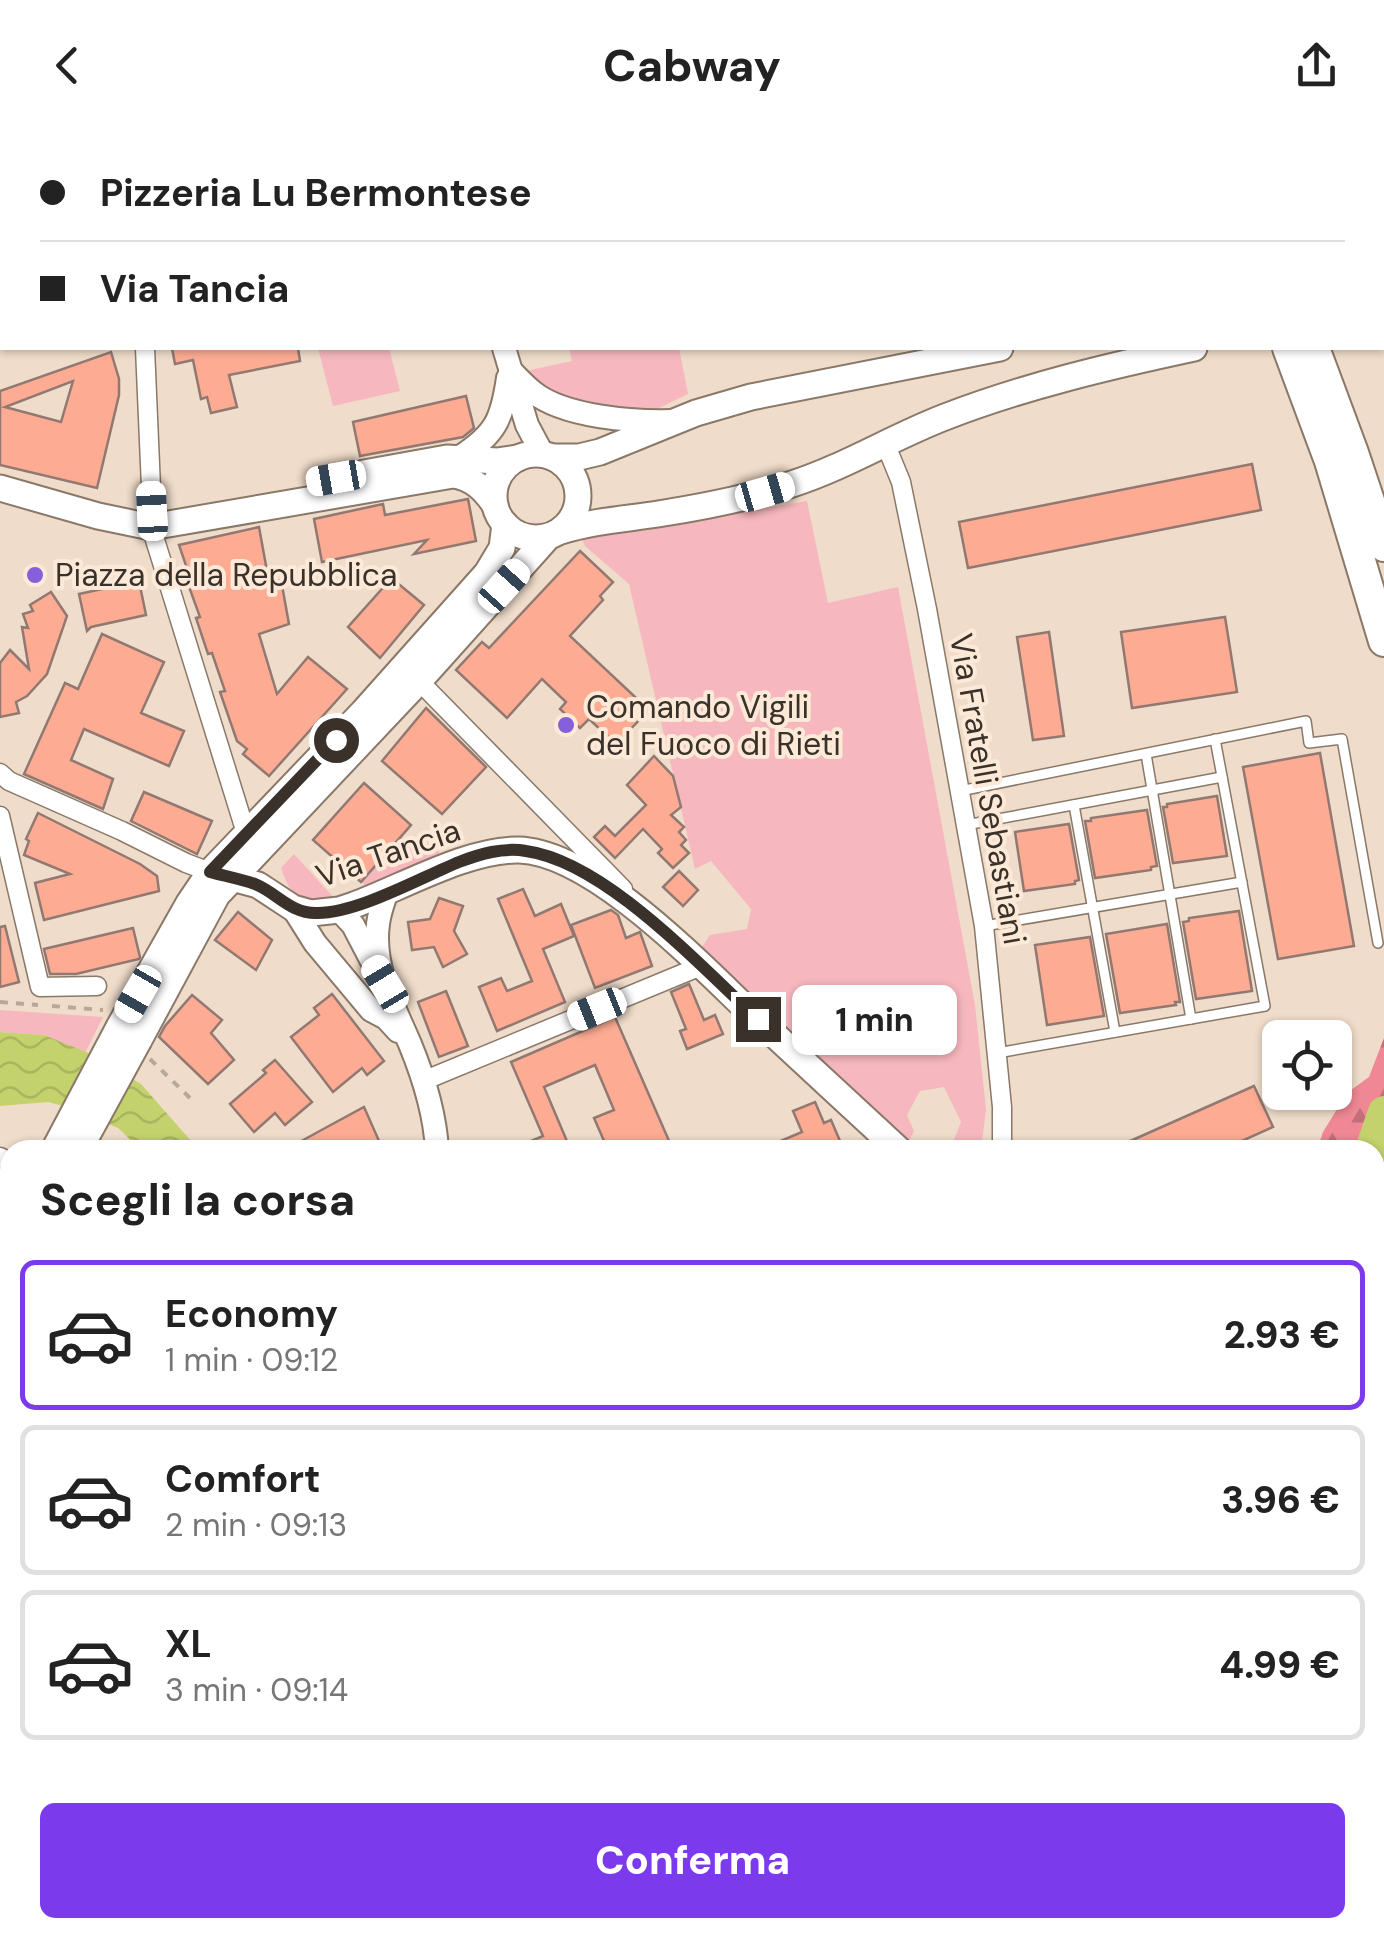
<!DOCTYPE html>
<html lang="it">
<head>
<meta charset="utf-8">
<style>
	body { margin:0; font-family:"DM Sans",sans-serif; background:#f6f6f6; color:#222; height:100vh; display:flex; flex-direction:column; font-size:38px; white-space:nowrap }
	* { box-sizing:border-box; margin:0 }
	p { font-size:32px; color:#767676 }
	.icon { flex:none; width:55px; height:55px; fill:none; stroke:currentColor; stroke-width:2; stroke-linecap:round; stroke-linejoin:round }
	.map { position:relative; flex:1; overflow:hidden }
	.panel { position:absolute; left:0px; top:1010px; width:1385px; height:798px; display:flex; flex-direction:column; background:#fff; border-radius:30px 30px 0 0; box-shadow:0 2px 8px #0004 }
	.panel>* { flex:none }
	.guide { position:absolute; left:0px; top:0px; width:1385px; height:220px; box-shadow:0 2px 8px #0004; display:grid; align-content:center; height:220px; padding:0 40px; background:#fff }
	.buttons { position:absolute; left:1262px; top:890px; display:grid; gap:20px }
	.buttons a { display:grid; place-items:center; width:90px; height:90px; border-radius:15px; background:#fff; box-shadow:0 2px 8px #0004; font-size:50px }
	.end { position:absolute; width:45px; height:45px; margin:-22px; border:12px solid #39312a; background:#fff; box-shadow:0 0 0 5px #fff }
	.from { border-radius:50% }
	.bubble { position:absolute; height:70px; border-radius:15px; background:#fff; box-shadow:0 2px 8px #0004; font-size:32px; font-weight:800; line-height:70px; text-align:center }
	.car { position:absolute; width:30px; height:60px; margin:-30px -15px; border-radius:12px; box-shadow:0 0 8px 2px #0007; background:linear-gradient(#fff 24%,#345 0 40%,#fff 0 76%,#345 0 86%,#fff 0) }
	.guide b { display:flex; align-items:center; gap:35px; height:95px; font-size:38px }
	.guide b+b { border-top:2px solid #e0e0e0 }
	.guide i { width:25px; height:25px; background:#222 }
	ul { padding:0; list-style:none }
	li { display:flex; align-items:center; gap:30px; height:150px; margin:0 20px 15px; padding:0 20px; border:5px solid #e0e0e0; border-radius:15px }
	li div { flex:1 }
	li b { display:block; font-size:38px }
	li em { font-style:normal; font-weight:800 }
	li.current { border-color:#7c3aed }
	li>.icon { width:90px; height:90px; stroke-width:1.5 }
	h2 { padding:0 40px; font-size:45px; line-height:120px }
	.action { display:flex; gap:20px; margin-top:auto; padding:20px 40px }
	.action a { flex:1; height:115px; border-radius:15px; background:#7c3aed; color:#fff; font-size:40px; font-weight:800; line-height:115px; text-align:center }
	header { display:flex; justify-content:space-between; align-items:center; height:130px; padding:0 40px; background:#fff; font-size:45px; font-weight:800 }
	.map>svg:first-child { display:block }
</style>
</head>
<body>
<header><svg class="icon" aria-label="back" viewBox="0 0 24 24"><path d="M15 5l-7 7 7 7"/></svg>Cabway<svg class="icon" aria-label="share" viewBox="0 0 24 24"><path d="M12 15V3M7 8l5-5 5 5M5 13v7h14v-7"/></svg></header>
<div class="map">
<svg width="1384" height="1806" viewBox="0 0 1384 1806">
	<defs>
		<pattern id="forest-firs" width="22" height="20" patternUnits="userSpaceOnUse" patternTransform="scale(2.5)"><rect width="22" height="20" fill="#ef8794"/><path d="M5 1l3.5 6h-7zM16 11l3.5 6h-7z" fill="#c36f79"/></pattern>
		<pattern id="water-waves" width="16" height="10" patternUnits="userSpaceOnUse" patternTransform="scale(2.5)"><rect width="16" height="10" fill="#c4d26d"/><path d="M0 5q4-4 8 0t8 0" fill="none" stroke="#a9b55f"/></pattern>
	</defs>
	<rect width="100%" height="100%" fill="#efdcca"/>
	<g fill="#f6b8be">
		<path d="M 511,0 L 1023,0 L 1024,2 L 512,2 Z"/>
		<path d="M 318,218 L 389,218 L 400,261 L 333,276 Z"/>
		<path d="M 569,218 L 679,218 L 688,264 L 651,282 L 598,274 L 548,262 L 521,242 L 572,231 Z"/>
		<path d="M 807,371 L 828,473 L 898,457 L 975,875 L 986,979 L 981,1020 L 950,1020 L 961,992 L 944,957 L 920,961 L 907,985 L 914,1001 L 908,1013 L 702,817 L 710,805 L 747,799 L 751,779 L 711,731 L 695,739 L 629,454 L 585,416 L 580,406 L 600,405 Z"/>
		<path d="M 401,706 L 411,716 L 423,710 L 440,723 L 366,756 L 361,752 Z"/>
		<path d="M 294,724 L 335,769 C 302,773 292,771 281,738 Z"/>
		<path d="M 0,880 L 103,887 L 85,923 L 44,905 L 0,902 Z"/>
	</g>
	<path fill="url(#forest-firs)" d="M 1384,908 L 1384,1256 L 1380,1251 L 1378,1221 L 1375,1211 L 1375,1020 L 1317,1020 L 1323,1002 L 1347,963 L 1369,947 Z"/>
	<path fill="url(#water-waves)" d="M 0,902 L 44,905 L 91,924 L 141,954 L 199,1020 L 141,1020 L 118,998 L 63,976 L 48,972 L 0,976 Z"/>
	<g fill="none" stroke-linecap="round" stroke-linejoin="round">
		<g stroke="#c4d26d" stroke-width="32">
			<path d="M 1371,1020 L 1384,982"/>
			<path d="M 1375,1159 L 1384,1187"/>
		</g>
	</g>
	<g fill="#fdac93" stroke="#917972" stroke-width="2.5" fill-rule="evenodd">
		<path d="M 172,218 L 298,218 L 300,231 L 229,245 L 237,277 L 211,283 L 207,267 L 201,269 L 193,230 L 175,234 Z"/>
		<path d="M 111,222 L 119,249 L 119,265 L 97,358 L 0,335 L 0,261 ZM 73,251 L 61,292 L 5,277 Z"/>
		<path d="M 466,266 L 474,298 L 463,307 L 360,326 L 353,292 Z"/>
		<path d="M 1252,334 L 1261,380 L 968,438 L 959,392 Z"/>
		<path d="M 468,369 L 476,411 L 414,424 L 427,410 L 322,432 L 314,389 L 383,374 L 385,385 Z"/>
		<path d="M 259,397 L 269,452 L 281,450 L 289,494 L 259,504 L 277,564 L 308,527 L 347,559 L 269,646 L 243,624 L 247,619 L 237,611 L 220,562 L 225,561 L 212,523 L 208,524 L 196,488 L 200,487 L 188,454 L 192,453 L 179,415 Z"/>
		<path d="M 580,421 L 613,452 L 600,466 L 603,470 L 570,506 L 649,580 L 616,614 L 589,589 L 580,598 L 560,579 L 566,572 L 542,549 L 507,588 L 456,540 L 482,512 L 489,518 Z"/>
		<path d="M 139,451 L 146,485 L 91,497 L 87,501 L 79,464 Z"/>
		<path d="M 389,451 L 395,451 L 424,475 L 380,528 L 348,497 Z"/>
		<path d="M 51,462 L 67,486 L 47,544 L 27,566 L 16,572 L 19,583 L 0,587 L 0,533 L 10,520 L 29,539 L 22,497 L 28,498 L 23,484 L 33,481 L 30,475 Z"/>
		<path d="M 1225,487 L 1237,562 L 1132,578 L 1121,502 Z"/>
		<path d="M 1049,502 L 1064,606 L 1033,610 L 1017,507 Z"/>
		<path d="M 102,504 L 164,532 L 141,583 L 184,601 L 169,636 L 84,599 L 71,630 L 113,649 L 103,679 L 24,644 L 65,553 L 78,559 Z"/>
		<path d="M 426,578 L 486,637 L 442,684 L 382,631 Z"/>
		<path d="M 1320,623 L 1354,816 L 1278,829 L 1243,637 Z"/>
		<path d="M 654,626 L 673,646 L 681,677 L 671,685 L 684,697 L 679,702 L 686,710 L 681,715 L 689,723 L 673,738 L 658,723 L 662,719 L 643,699 L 615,728 L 594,707 L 605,696 L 615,706 L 646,675 L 627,655 Z"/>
		<path d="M 364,653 L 411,695 L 361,752 L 313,710 Z"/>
		<path d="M 144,662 L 212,691 L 197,724 L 131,691 Z"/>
		<path d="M 1217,666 L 1227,726 L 1173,733 L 1163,677 L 1167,677 L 1167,674 Z"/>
		<path d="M 1147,680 L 1157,736 L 1151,737 L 1151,740 L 1095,748 L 1085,691 L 1091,691 L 1091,688 Z"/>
		<path d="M 38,683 L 140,734 L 157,746 L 159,761 L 44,790 L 35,753 L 70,744 L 24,725 L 29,711 L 26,709 Z"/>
		<path d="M 1069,694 L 1079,750 L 1075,751 L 1075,754 L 1024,761 L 1015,702 Z"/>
		<path d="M 679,741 L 698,760 L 683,776 L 663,757 Z"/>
		<path d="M 523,759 L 535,786 L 561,774 L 574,806 L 543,819 L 565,872 L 497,901 L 479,857 L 501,848 L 507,861 L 532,851 L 498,769 Z"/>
		<path d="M 439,768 L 463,776 L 454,801 L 467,824 L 443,837 L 434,817 L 412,820 L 408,792 L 430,789 Z"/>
		<path d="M 611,780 L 618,785 L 626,808 L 640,802 L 652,836 L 595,858 L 571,795 Z"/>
		<path d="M 1239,781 L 1252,861 L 1196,869 L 1183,792 L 1189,791 L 1189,788 Z"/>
		<path d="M 238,782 L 272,810 L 256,840 L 215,810 Z"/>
		<path d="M 1167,794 L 1180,872 L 1175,872 L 1176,875 L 1120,883 L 1106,804 Z"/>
		<path d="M 5,796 L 19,852 L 0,857 L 0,797 Z"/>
		<path d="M 133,798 L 140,827 L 139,829 L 76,844 L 50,844 L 44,819 Z"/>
		<path d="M 1090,807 L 1104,886 L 1047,895 L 1035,815 Z"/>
		<path d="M 689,854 L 704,890 L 715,885 L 723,904 L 687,919 L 680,901 L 686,899 L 671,862 Z"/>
		<path d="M 446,861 L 468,916 L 439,927 L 418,872 Z"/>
		<path d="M 332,864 L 384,931 L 367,945 L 362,938 L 333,962 L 291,907 L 319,885 L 314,878 Z"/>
		<path d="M 192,865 L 222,890 L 211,903 L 234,930 L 208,954 L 159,907 L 165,896 Z"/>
		<path d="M 615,887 L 673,1020 L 608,1020 L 594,988 L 614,980 L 595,935 L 544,957 L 569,1016 L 561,1020 L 510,1020 L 543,1006 L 511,932 Z"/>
		<path d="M 275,930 L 312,972 L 285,995 L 275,983 L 254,1002 L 230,974 L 266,943 L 263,940 Z"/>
		<path d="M 1254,956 L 1273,997 L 1222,1020 L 1110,1020 Z"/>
		<path d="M 815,972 L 824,993 L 831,990 L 840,1011 L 817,1020 L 759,1020 L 802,1002 L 793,981 Z"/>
		<path d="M 364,977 L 383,1020 L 285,1020 L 327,997 Z"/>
	</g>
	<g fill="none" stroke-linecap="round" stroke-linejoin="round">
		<g stroke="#8a7868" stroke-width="12">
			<g id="service">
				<path d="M 1146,624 L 1191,889"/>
				<path d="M 960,661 L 1306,591 L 1309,613 L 1342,609 L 1378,813"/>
				<path d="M 1074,675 L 1115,902"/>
				<path d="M 966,695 L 1222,647"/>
				<path d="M 984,796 L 1242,752"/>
				<path d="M 997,923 L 1265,876 L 1215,609"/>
			</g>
		</g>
		<g stroke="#8a7868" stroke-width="21">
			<g id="minor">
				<path d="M 137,0 L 137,2"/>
				<path d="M 190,2 L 202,0"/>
				<path d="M 0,111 L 2,111"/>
				<path d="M 145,218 L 152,381"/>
				<path d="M 885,313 L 901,352 L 927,479 L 984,796 L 1002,977 L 1002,1020"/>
				<path d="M 151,397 L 246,703"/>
				<path d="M 419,551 L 623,759"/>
				<path d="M 0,643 L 9,651 L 122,701 L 186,733 L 210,742"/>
				<path d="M 0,686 L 40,857 L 97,856"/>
				<path d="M 423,951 L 701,836"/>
				<path d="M 0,1027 L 10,1032"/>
				<path d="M 0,1425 L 10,1430"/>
				<path d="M 0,1515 L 10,1500"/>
				<path d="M 0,1583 L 10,1583"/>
				<path d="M 44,1798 L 45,1806"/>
				<path d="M 700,1806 L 716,1798"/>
			</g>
		</g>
		<g stroke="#8a7868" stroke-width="26">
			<g id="tertiary">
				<path d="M 440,0 L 441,2"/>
				<path d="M 504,218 L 527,295 L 543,325"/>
				<path d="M 510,240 C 517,247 525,256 533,262 C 564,287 633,292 672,291"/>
				<path d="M 460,327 C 496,304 502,289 508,248"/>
				<path d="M 386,764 C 383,773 379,784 378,794 C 372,836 394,877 410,914 C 424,948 435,983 437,1020"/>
				<path d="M 293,778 L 315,813 L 371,880 L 386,888 L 398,901"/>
				<path d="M 339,780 L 353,795 L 376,839"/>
				<path d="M 257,1806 L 257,1798"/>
			</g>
		</g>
		<g stroke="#8a7868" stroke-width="29">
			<g id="secondary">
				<path d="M 1382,143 L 1384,143"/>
				<path d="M 1382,180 L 1384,179"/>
				<circle cx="536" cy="366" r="42"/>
				<path d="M 552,327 L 579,327 L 600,322 L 696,283 L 751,267 L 1000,218"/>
				<path d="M 364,343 L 447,328 L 497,331 L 518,328"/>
				<path d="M 0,358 L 98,386 L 151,397 L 453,345 C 473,348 484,359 495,375"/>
				<path d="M 561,401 C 593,391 625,389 658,384 C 703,377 749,368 792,354 C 845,337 893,307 945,287 C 1025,256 1110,236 1194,218"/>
				<path d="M 210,742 L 258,755 L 293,778 L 311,783 L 339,780 L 354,775 C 403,757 468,719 519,720 C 593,722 700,835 753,885 C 802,930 850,975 899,1020"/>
				<path d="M 119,897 L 189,773 L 210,742 L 363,582 L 487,443 L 502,418 L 505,394"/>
				<path d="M 139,910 L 217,765 L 419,551 L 548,407"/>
				<path d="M 0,1117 L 10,1100"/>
				<path d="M 0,1161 L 10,1143"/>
				<path d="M 1375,1549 L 1384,1564"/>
			</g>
		</g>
		<g stroke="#8a7868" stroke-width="34">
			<g id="trunk">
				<path d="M 1110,0 L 1112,2"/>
				<path d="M 1166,0 L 1167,2"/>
				<path d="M 1196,0 L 1197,2"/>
				<path d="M 1288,218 L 1330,331 L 1384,511"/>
				<path d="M 1314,218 L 1353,323 L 1384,416"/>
			</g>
		</g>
		<g stroke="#b7a899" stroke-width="4" stroke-dasharray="8 8" stroke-linecap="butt">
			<path d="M 0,872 L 38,875"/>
			<path d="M 52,876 L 103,880"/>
			<path d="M 150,929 L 190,968"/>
			<path d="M 124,1806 L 124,1798"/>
		</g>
		<use href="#service" stroke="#fff" stroke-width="9"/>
		<use href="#minor" stroke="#fff" stroke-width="18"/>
		<use href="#tertiary" stroke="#fff" stroke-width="22"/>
		<use href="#secondary" stroke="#fff" stroke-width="25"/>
		<use href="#trunk" stroke="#fff" stroke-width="30"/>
		<g stroke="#8a7868" stroke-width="29" stroke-linecap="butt">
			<g id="secondary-bridge">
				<path d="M 54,1020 L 119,897"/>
				<path d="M 79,1020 L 139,910"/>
			</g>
		</g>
		<use href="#secondary-bridge" stroke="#fff" stroke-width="25"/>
	</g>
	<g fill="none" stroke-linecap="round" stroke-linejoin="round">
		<path stroke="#39312a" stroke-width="12" d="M 336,610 L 210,742 C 225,746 240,749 255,754 C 277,763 290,783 316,783 C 356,784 420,748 459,732 C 480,724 503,717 526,721 C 605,732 699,835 758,889"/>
	</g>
	<g fill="#865fda" stroke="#fde9d7" stroke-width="4">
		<circle cx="35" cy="445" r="10"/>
		<circle cx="566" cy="595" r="10"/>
	</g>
	<g text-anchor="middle" stroke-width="8" stroke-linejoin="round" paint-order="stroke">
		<g font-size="32" fill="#39312a" stroke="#fde9d7" text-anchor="start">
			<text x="55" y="456">Piazza della Repubblica</text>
			<text x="586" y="588">Comando Vigili<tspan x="586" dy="37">del Fuoco di Rieti</tspan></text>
		</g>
		<g font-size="32" fill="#39312a" stroke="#fde9d7">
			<text transform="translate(988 659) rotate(80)" y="11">Via Fratelli Sebastiani</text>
			<text transform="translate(388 723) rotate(-19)" y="11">Via Tancia</text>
		</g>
	</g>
</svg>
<div class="buttons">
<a><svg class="icon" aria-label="locate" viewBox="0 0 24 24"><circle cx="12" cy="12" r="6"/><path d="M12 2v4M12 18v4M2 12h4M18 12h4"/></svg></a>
</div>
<i class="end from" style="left:336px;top:610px"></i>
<i class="end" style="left:758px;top:889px"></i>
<div class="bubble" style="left:792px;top:855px;width:165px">1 min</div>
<i class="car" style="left:336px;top:348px;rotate:260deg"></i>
<i class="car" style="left:765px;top:362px;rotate:74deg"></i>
<i class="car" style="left:152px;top:381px;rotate:357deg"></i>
<i class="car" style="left:504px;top:456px;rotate:42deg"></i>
<i class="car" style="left:385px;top:854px;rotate:329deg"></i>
<i class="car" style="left:138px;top:864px;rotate:210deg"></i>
<i class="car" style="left:597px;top:879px;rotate:248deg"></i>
<div class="guide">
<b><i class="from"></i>Pizzeria Lu Bermontese</b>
<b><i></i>Via Tancia</b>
</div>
<section class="panel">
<h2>Scegli la corsa</h2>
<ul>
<li class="current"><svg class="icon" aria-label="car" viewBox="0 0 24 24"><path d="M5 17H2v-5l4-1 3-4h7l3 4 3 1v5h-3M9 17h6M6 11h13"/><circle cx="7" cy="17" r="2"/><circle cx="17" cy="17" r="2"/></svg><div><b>Economy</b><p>1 min · 09:12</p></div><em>2.93 €</em></li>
<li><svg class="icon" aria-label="car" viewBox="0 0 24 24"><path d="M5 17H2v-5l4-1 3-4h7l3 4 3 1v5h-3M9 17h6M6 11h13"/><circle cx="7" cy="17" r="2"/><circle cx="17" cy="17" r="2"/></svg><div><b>Comfort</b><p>2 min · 09:13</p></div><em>3.96 €</em></li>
<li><svg class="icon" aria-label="car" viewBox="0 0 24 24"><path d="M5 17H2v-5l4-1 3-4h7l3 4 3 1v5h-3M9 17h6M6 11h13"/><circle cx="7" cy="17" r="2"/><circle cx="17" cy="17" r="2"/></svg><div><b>XL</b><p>3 min · 09:14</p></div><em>4.99 €</em></li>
</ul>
<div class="action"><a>Conferma</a></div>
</section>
</div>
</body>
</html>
